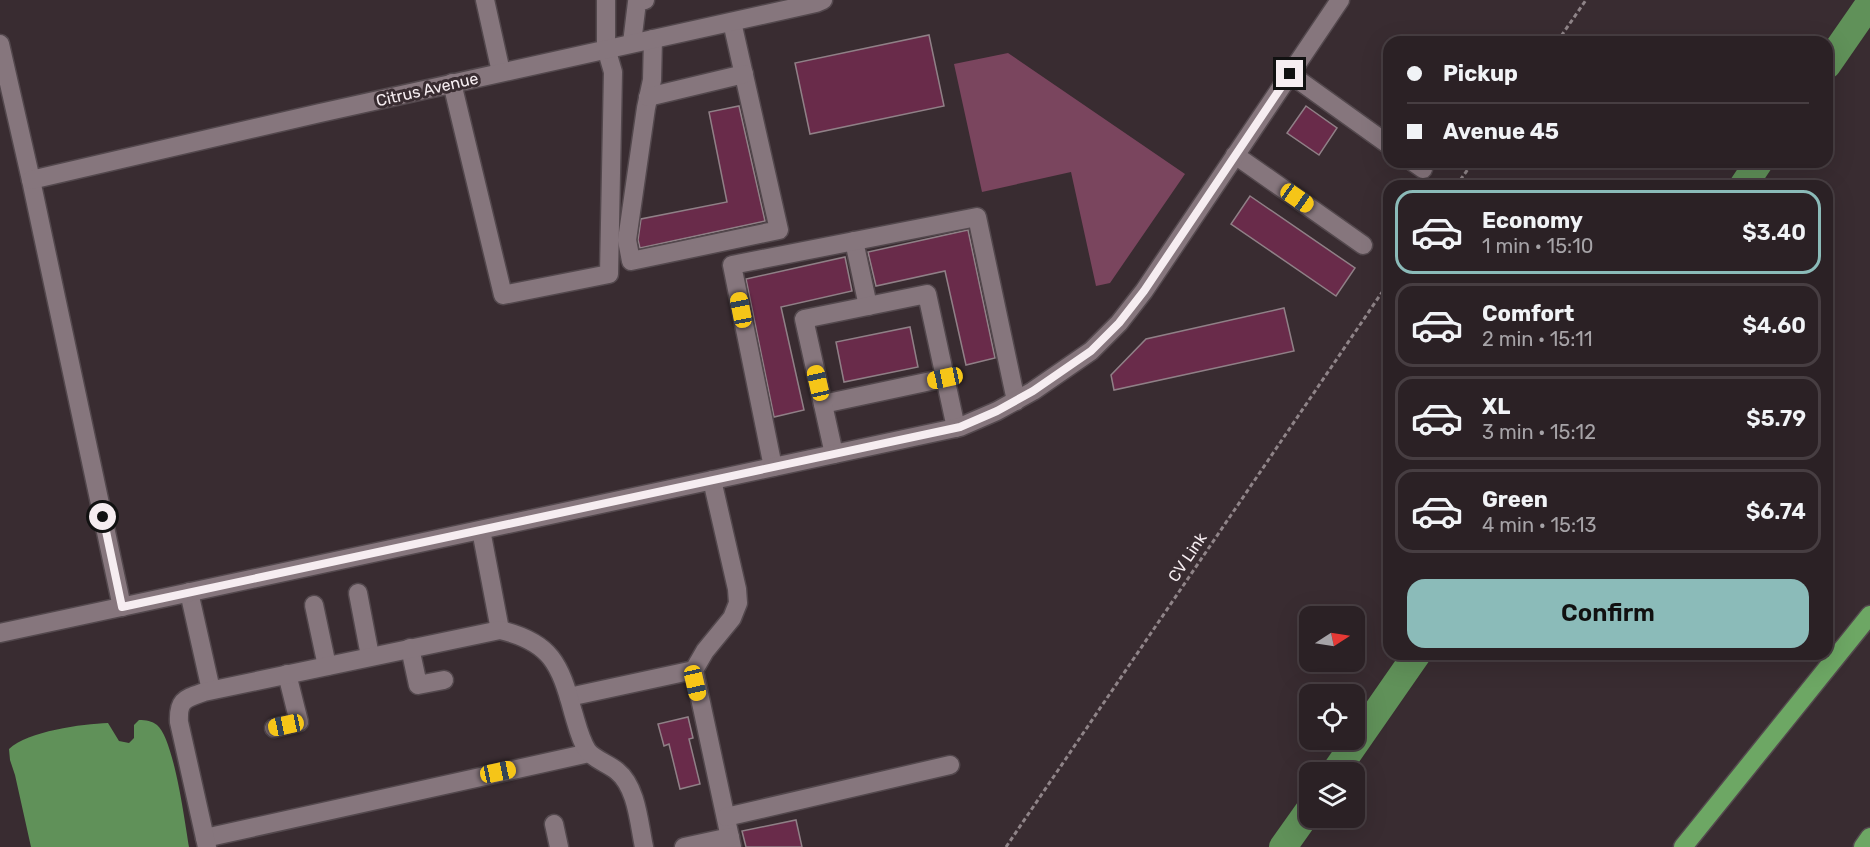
<!DOCTYPE html>
<html lang="en">
<head>
<meta charset="utf-8">
<style>
	body { margin:0; font-family:Rubik,sans-serif; background:#33292d; color:#f1f3f6; height:100vh; display:flex; flex-direction:column; font-size:22px; white-space:nowrap }
	* { box-sizing:border-box; margin:0 }
	p { font-size:20px; color:#a6a3a7 }
	.icon { flex:none; width:33px; height:33px; fill:none; stroke:currentColor; stroke-width:2; stroke-linecap:round; stroke-linejoin:round }
	.map { position:relative; flex:1; overflow:hidden }
	.panel { position:absolute; left:1383px; top:180px; width:450px; height:480px; display:flex; flex-direction:column; background:#2b2125; border-radius:18px; box-shadow:0 6px 24px #0002,0 0 0 2px #473e42 }
	.panel>* { flex:none }
	.top-card { position:absolute; left:1383px; top:36px; width:450px; height:132px; border-radius:18px; box-shadow:0 6px 24px #0002,0 0 0 2px #473e42; display:grid; align-content:center; height:132px; padding:0 24px; background:#2b2125 }
	.needle { width:39px; rotate:78deg }
	.buttons { position:absolute; left:1299px; top:606px; display:grid; gap:12px }
	.buttons a { display:grid; place-items:center; width:66px; height:66px; border-radius:12px; background:#2b2125; box-shadow:0 6px 24px #0002,0 0 0 2px #473e42; font-size:30px }
	.end { position:absolute; width:27px; height:27px; margin:-14px; border:8px solid #f6edf1; background:#111; box-shadow:0 0 0 3px #111 }
	.from { border-radius:50% }
	.car { position:absolute; width:18px; height:36px; margin:-18px -9px; border-radius:8px; box-shadow:0 0 4px 2px #0007; background:linear-gradient(#f5c518 24%,#345 0 40%,#f5c518 0 76%,#345 0 86%,#f5c518 0) }
	.top-card b { display:flex; align-items:center; gap:21px; height:57px; font-size:22px }
	.top-card b+b { border-top:2px solid #473e42 }
	.top-card i { width:15px; height:15px; background:#f1f3f6 }
	ul { padding:10px 0 0; list-style:none }
	li { display:flex; align-items:center; gap:18px; height:84px; margin:0 12px 9px; padding:0 12px; border:3px solid #473e42; border-radius:18px }
	li div { flex:1 }
	li b { display:block; font-size:22px }
	li em { font-style:normal; font-weight:600 }
	li.on { border-color:#8bbbb9 }
	li>.icon { width:54px; height:54px; stroke-width:1.5 }
	.button { display:flex; gap:12px; margin-top:auto; padding:12px 24px }
	.button a { flex:1; height:69px; border-radius:18px; background:#8bbbb9; color:#111; font-size:24px; font-weight:600; line-height:69px; text-align:center }
	.map>svg:first-child { display:block }
</style>
</head>
<body>
<div class="map">
<svg width="1870" height="847" viewBox="0 0 1870 847">
	<rect width="100%" height="100%" fill="#392c31"/>
	<path fill="#7a455e" d="M 1008,53 L 1185,174 L 1110,283 L 1096,286 L 1071,172 L 982,192 L 954,64 Z"/>
	<path fill="#609159" d="M 139,720 C 146,720 152,721 157,725 C 174,739 185,823 189,847 L 31,847 L 15,775 L 10,760 L 9,749 C 28,731 82,724 108,723 L 119,741 L 129,743 L 134,738 L 134,725 Z"/>
	<g fill="none" stroke-linecap="round" stroke-linejoin="round">
		<g stroke="#609159" stroke-width="28">
			<path d="M 1827,65 L 1870,3"/>
			<path d="M 1743,186 L 1759,162"/>
			<path d="M 1335,772 L 1417,654"/>
			<path d="M 1283,847 L 1310,809"/>
		</g>
	</g>
	<g fill="#692b4a" stroke="#908087" stroke-width="1.5">
		<path d="M 929,35 L 944,106 L 810,134 L 795,63 Z"/>
		<path d="M 739,106 L 765,221 L 640,248 L 638,240 L 641,219 L 727,202 L 709,112 Z"/>
		<path d="M 1306,106 L 1337,128 L 1319,155 L 1287,133 Z"/>
		<path d="M 1250,196 L 1355,268 L 1336,296 L 1231,224 Z"/>
		<path d="M 968,230 L 995,358 L 966,365 L 945,271 L 876,286 L 868,252 Z"/>
		<path d="M 845,257 L 852,291 L 781,307 L 804,410 L 774,417 L 746,279 Z"/>
		<path d="M 1284,308 L 1294,351 L 1114,390 L 1111,375 L 1146,339 Z"/>
		<path d="M 910,327 L 918,367 L 844,382 L 836,342 Z"/>
		<path d="M 688,717 L 693,738 L 689,739 L 700,784 L 680,789 L 669,744 L 664,746 L 658,724 Z"/>
		<path d="M 796,820 L 802,847 L 746,847 L 742,831 Z"/>
	</g>
	<g fill="none" stroke-linecap="round" stroke-linejoin="round">
		<g stroke="#53484d" stroke-width="21">
			<g id="minor">
				<path d="M 485,0 L 501,72"/>
				<path d="M 653,39 L 652,80 L 646,108 L 627,240 L 631,261 L 779,230 L 732,22"/>
				<path d="M 632,43 L 637,2 L 645,0"/>
				<path d="M 0,44 L 31,180 L 122,607"/>
				<path d="M 1290,74 L 1389,145"/>
				<path d="M 452,83 L 503,295 L 609,274 L 613,72 L 606,48 L 606,0"/>
				<path d="M 648,97 L 744,74"/>
				<path d="M 1235,155 L 1363,245"/>
				<path d="M 1413,162 L 1423,169"/>
				<path d="M 31,180 L 320,113 L 816,3 L 823,0"/>
				<path d="M 854,241 L 868,306"/>
				<path d="M 823,404 L 945,378"/>
				<path d="M 834,454 L 804,319 L 927,294 L 956,428"/>
				<path d="M 773,467 L 732,265 L 977,217 L 1016,401"/>
				<path d="M 712,480 L 737,589 L 738,603 L 732,618 L 705,651 L 694,670 L 732,847"/>
				<path d="M 481,530 L 500,630"/>
				<path d="M 189,592 L 211,690"/>
				<path d="M 358,593 L 370,656"/>
				<path d="M 314,605 L 327,666"/>
				<path d="M 0,633 L 960,427 L 997,411 L 1033,391 L 1091,351 L 1119,323 L 1144,291 L 1340,0"/>
				<path d="M 410,648 L 418,685 L 444,680"/>
				<path d="M 569,697 L 694,670"/>
				<path d="M 274,728 L 299,722 L 287,674"/>
				<path d="M 726,817 L 950,765"/>
				<path d="M 554,824 L 559,847"/>
				<path d="M 205,838 L 589,753"/>
				<path d="M 207,847 L 179,722 C 178,700 184,699 204,692 L 500,630 C 551,642 560,664 573,712 C 577,725 580,739 587,750 C 593,759 609,764 617,771 C 637,787 639,824 644,847"/>
				<path d="M 684,847 L 730,837"/>
			</g>
		</g>
		<g stroke="#53484d" stroke-width="21">
			<g id="highway">
				<path d="M 1683,847 L 1870,615"/>
				<path d="M 1863,847 L 1870,837"/>
			</g>
		</g>
		<g stroke="#8f8488" stroke-width="3" stroke-dasharray="4.5 3" stroke-linecap="butt">
			<path d="M 1557,42 L 1586,0"/>
			<path d="M 1456,186 L 1473,162"/>
			<path d="M 1006,847 L 1389,282"/>
		</g>
		<use href="#minor" stroke="#86767d" stroke-width="18"/>
		<use href="#highway" stroke="#6da764" stroke-width="18"/>
	</g>
	<g fill="none" stroke-linecap="round" stroke-linejoin="round">
		<path stroke="#f6edf1" stroke-width="8" d="M 103,517 L 122,607 L 960,427 L 997,411 L 1033,391 L 1091,351 L 1119,323 L 1144,291 L 1290,74"/>
	</g>
	<g text-anchor="middle" stroke-width="6" stroke-linejoin="round" paint-order="stroke">
		<g font-size="16" fill="#f6edf1" stroke="#392c31">
			<text transform="translate(427 89) rotate(-13)" y="6">Citrus Avenue</text>
			<text transform="translate(1187 557) rotate(-56)" y="6">CV Link</text>
		</g>
	</g>
</svg>
<div class="buttons">
<a><svg class="needle" viewBox="-14 -14 28 28"><path d="M0-13l5 13h-10z" fill="#e53935"/><path d="M0 13l5-13h-10z" fill="#a6a3a7"/></svg></a>
<a><svg class="icon" aria-label="locate" viewBox="0 0 24 24"><circle cx="12" cy="12" r="6"/><path d="M12 2v4M12 18v4M2 12h4M18 12h4"/></svg></a>
<a><svg class="icon" aria-label="layers" viewBox="0 0 24 24"><path d="M12 4l9 5-9 5-9-5zM3 14l9 5 9-5"/></svg></a>
</div>
<i class="end from" style="left:103px;top:517px"></i>
<i class="end" style="left:1290px;top:74px"></i>
<i class="car" style="left:1297px;top:198px;rotate:125deg"></i>
<i class="car" style="left:741px;top:310px;rotate:349deg"></i>
<i class="car" style="left:945px;top:378px;rotate:258deg"></i>
<i class="car" style="left:818px;top:383px;rotate:347deg"></i>
<i class="car" style="left:695px;top:683px;rotate:167deg"></i>
<i class="car" style="left:286px;top:725px;rotate:258deg"></i>
<i class="car" style="left:498px;top:772px;rotate:78deg"></i>
<div class="top-card">
<b><i class="from"></i>Pickup</b>
<b><i></i>Avenue 45</b>
</div>
<section class="panel">
<ul>
<li class="on"><svg class="icon" aria-label="car" viewBox="0 0 24 24"><path d="M5 17H2v-5l4-1 3-4h7l3 4 3 1v5h-3M9 17h6M6 11h13"/><circle cx="7" cy="17" r="2"/><circle cx="17" cy="17" r="2"/></svg><div><b>Economy</b><p>1 min · 15:10</p></div><em>$3.40</em></li>
<li><svg class="icon" aria-label="car" viewBox="0 0 24 24"><path d="M5 17H2v-5l4-1 3-4h7l3 4 3 1v5h-3M9 17h6M6 11h13"/><circle cx="7" cy="17" r="2"/><circle cx="17" cy="17" r="2"/></svg><div><b>Comfort</b><p>2 min · 15:11</p></div><em>$4.60</em></li>
<li><svg class="icon" aria-label="car" viewBox="0 0 24 24"><path d="M5 17H2v-5l4-1 3-4h7l3 4 3 1v5h-3M9 17h6M6 11h13"/><circle cx="7" cy="17" r="2"/><circle cx="17" cy="17" r="2"/></svg><div><b>XL</b><p>3 min · 15:12</p></div><em>$5.79</em></li>
<li><svg class="icon" aria-label="car" viewBox="0 0 24 24"><path d="M5 17H2v-5l4-1 3-4h7l3 4 3 1v5h-3M9 17h6M6 11h13"/><circle cx="7" cy="17" r="2"/><circle cx="17" cy="17" r="2"/></svg><div><b>Green</b><p>4 min · 15:13</p></div><em>$6.74</em></li>
</ul>
<div class="button"><a>Confirm</a></div>
</section>
</div>
</body>
</html>
